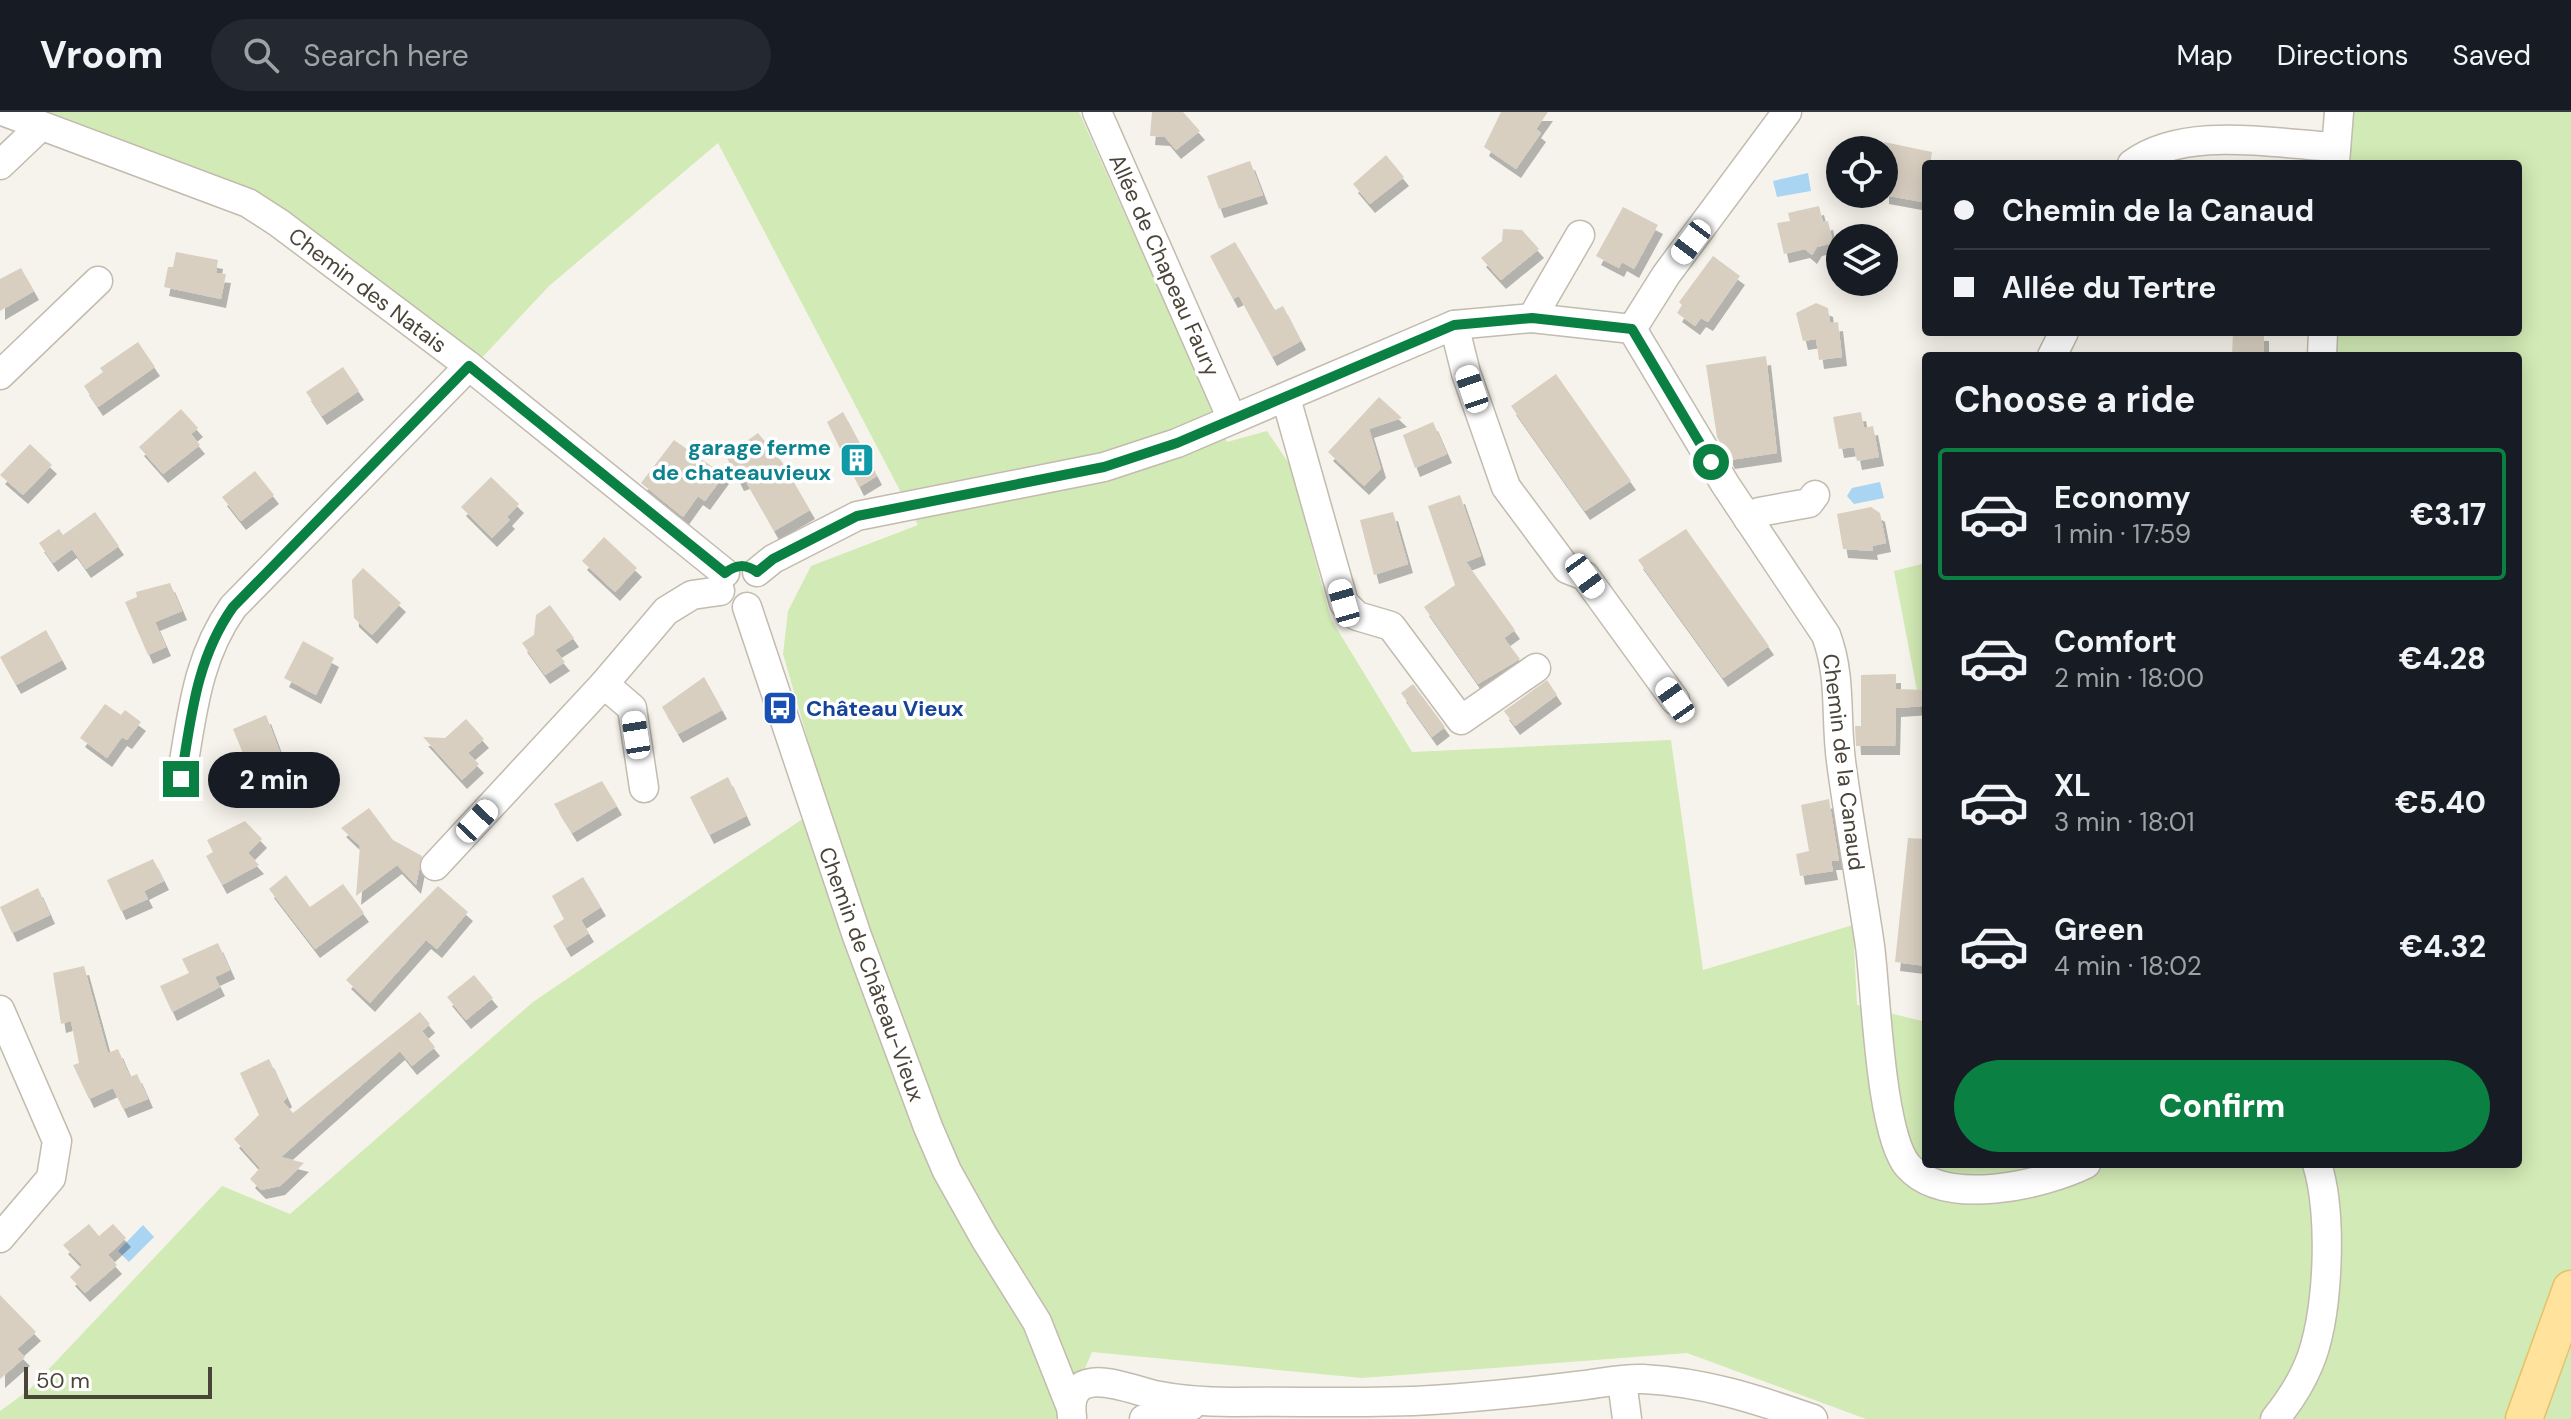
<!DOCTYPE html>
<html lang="en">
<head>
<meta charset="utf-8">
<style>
	body { margin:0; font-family:"DM Sans",sans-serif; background:#242831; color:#f1f3f6; height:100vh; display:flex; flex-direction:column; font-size:30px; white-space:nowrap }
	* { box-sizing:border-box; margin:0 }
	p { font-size:26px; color:#9ea1a6 }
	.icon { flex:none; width:44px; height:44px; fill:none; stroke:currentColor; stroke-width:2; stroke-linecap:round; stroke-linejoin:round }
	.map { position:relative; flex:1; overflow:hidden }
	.sheet { position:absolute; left:1922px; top:240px; width:600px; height:816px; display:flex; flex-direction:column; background:#171b24; border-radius:8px; box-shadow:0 4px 20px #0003 }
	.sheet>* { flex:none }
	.guide { position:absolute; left:1922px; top:48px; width:600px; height:176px; border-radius:8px; box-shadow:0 4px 20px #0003; display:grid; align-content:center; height:176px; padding:0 32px; background:#171b24 }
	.fabs { position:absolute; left:1826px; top:24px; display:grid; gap:16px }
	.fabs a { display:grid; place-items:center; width:72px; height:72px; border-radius:50%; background:#171b24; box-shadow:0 4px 20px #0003; font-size:40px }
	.scale { position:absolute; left:24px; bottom:20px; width:188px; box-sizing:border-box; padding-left:8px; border:4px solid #4b4439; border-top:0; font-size:22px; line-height:28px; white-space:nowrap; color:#4b4439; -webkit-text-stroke:6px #fff; paint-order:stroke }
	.end { position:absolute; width:36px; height:36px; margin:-18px; border:10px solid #0b8043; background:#fff; box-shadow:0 0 0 4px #fff }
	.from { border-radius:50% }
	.bubble { position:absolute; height:56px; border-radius:28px; background:#171b24; box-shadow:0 4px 20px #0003; font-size:26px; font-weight:800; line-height:56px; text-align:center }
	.car { position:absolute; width:24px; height:48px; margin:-24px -12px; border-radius:10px; box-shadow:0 0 6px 2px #0007; background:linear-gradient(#fff 24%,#345 0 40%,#fff 0 76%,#345 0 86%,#fff 0) }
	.guide b { display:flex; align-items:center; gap:28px; height:76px; font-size:30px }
	.guide b+b { border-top:2px solid #363941 }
	.guide i { width:20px; height:20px; background:#f1f3f6 }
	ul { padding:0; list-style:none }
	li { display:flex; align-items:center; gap:24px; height:132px; margin:0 16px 12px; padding:0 16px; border:4px solid transparent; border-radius:8px }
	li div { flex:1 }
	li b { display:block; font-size:30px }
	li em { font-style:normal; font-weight:800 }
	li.active { border-color:#0b8043 }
	li>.icon { width:72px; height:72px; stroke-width:1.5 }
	h2 { padding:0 32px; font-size:36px; line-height:96px }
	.button { display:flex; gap:16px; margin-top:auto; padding:16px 32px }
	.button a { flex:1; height:92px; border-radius:48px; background:#0b8043; color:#fff; font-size:32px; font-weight:800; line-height:92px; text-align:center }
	header { display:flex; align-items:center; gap:48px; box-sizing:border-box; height:112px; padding:0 40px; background:#171b24; border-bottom:2px solid #363941 }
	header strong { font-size:38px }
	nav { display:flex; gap:44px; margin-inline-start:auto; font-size:28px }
	.search { width:560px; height:72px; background:#242831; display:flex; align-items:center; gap:20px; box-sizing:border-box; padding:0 28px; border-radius:44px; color:#9ea1a6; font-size:30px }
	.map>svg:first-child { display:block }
</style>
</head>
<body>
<header>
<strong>Vroom</strong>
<div class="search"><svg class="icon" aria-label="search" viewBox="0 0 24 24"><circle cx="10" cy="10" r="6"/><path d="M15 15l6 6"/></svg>Search here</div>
<nav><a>Map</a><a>Directions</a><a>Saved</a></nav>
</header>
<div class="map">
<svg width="2571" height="1307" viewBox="0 0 2571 1307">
	<defs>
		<filter id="shadow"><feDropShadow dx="5" dy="9" stdDeviation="0" flood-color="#0004"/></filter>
	</defs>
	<rect width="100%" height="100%" fill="#f6f3ec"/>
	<g fill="#d2eab5">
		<path d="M 36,0 L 1079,0 L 1227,330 L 1267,319 L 1290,353 L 1331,507 L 1412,640 L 1671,628 L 1703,858 L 1853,813 L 1857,893 L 1926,910 L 1926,1052 L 2518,1052 L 2518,244 L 2335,244 L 2337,220 L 2518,220 L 2518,52 L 2350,52 L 2354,0 L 2571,0 L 2571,1307 L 1866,1307 L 1687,1241 L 1362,1266 L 1092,1240 L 1063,1307 L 0,1307 L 0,1299 L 29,1278 L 222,1074 L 290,1102 L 533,890 L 826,691 L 783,542 L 788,499 L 811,454 L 918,413 L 718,31 L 549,174 L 477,251 L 275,92 L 230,70 Z"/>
		<path d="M 1926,451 L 1926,625 L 1894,459 Z"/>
	</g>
	<g fill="#a9d4f2">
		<path d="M 1808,61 L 1811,79 L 1777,85 L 1773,69 Z"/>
		<path d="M 1880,370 L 1884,386 L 1854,392 L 1847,384 L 1852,376 Z"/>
		<path d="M 143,1113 L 154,1125 L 129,1150 L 118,1139 Z"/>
	</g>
	<g fill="#d8cfc1" filter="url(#shadow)">
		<path d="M 1152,0 L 1183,0 L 1200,19 L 1176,38 L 1165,25 L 1150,24 Z"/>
		<path d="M 1501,0 L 1548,0 L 1536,17 L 1541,21 L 1516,57 L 1484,35 Z"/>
		<path d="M 1884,30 L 1932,40 L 1930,52 L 1926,52 L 1922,90 L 1884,83 Z"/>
		<path d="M 1386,43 L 1404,65 L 1370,92 L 1353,72 Z"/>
		<path d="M 1250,49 L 1263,83 L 1219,97 L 1207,64 Z"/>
		<path d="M 1819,94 L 1823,110 L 1828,109 L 1833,131 L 1817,135 L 1812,143 L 1805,137 L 1784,142 L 1777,111 L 1790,109 L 1788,101 Z"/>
		<path d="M 1623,95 L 1658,113 L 1634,157 L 1622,150 L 1619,156 L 1596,144 Z"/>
		<path d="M 1503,117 L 1522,118 L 1539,137 L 1501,168 L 1481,146 L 1502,129 Z"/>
		<path d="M 1235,130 L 1275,198 L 1283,194 L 1301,229 L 1272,245 L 1239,184 L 1233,187 L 1210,144 Z"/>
		<path d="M 176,140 L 218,148 L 216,161 L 226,162 L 221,187 L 164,175 L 168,155 L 173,155 Z"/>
		<path d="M 1713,144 L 1740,164 L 1708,210 L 1701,206 L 1695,214 L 1677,201 L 1682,193 L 1679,190 Z"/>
		<path d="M 21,156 L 34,179 L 0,199 L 0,167 Z"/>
		<path d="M 1816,191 L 1828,196 L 1830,211 L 1838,210 L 1842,245 L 1819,248 L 1816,227 L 1803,229 L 1796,201 Z"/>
		<path d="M 2233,220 L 2264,220 L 2264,244 L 2232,244 Z"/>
		<path d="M 138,230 L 155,255 L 98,295 L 84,274 L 103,260 L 100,256 Z"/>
		<path d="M 1766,244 L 1777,341 L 1730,348 L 1717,325 L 1706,253 Z"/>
		<path d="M 343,255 L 359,279 L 322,304 L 306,280 Z"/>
		<path d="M 1556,262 L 1631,369 L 1585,399 L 1511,294 Z"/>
		<path d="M 1379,285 L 1402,306 L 1369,317 L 1381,357 L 1364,374 L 1328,340 Z"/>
		<path d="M 181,297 L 198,316 L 191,322 L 200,333 L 163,362 L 139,335 Z"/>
		<path d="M 843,300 L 877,364 L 859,375 L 827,310 Z"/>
		<path d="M 1861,300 L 1864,316 L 1873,314 L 1879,345 L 1857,349 L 1854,335 L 1839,337 L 1833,305 Z"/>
		<path d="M 1433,310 L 1447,342 L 1415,356 L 1403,323 Z"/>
		<path d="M 758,321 L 782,350 L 810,398 L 774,419 L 745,368 L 739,370 L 726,344 Z"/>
		<path d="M 674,328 L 724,363 L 705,389 L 698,384 L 683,405 L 641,371 Z"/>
		<path d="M 30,332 L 52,353 L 23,383 L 0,363 Z"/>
		<path d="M 255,359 L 274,383 L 241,409 L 222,385 Z"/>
		<path d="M 491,365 L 519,392 L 507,405 L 510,408 L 492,426 L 461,395 Z"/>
		<path d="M 1460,383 L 1481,444 L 1466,450 L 1515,518 L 1504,526 L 1520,547 L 1478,572 L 1424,495 L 1455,473 L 1428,394 Z"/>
		<path d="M 1871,395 L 1880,401 L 1886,431 L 1872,434 L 1873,439 L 1843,437 L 1837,402 Z"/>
		<path d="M 95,400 L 119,434 L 86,457 L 72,437 L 53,451 L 39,431 L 59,417 L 63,423 Z"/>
		<path d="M 1393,400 L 1408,452 L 1374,463 L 1360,408 Z"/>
		<path d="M 1686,417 L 1769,534 L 1723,566 L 1638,448 Z"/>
		<path d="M 604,425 L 637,456 L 615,480 L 582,449 Z"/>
		<path d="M 363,456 L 401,491 L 372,523 L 354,506 L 352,468 Z"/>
		<path d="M 170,471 L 182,499 L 155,510 L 166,535 L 148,543 L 125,490 L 137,485 L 136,480 Z"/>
		<path d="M 550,493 L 574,526 L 555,538 L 565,550 L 545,563 L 522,531 L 534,523 L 536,503 Z"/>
		<path d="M 46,518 L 62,548 L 16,573 L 0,545 Z"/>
		<path d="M 303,529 L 334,546 L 316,583 L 284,566 Z"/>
		<path d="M 1896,562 L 1896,577 L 1926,578 L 1926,594 L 1896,596 L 1895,634 L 1856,634 L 1855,614 L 1861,614 L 1861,563 Z"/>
		<path d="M 704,565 L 722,598 L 678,622 L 662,595 Z"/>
		<path d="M 1547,568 L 1557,583 L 1515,614 L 1504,599 Z"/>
		<path d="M 1413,572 L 1445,615 L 1432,625 L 1401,581 Z"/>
		<path d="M 105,592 L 121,603 L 125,598 L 141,610 L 127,628 L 122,625 L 107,646 L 80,626 Z"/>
		<path d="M 266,603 L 281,643 L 275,645 L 279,656 L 247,669 L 238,646 L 244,644 L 233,617 Z"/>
		<path d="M 466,607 L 484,627 L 468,641 L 479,652 L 462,668 L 423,625 L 445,626 Z"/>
		<path d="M 728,665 L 746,704 L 709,723 L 690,685 Z"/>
		<path d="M 602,669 L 617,694 L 572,721 L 554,692 Z"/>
		<path d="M 1829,687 L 1839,749 L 1831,749 L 1833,759 L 1800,764 L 1796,742 L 1809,739 L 1801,693 Z"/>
		<path d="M 369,696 L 393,728 L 422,744 L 416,773 L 397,753 L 356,784 L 360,734 L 341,716 Z"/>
		<path d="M 245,709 L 262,727 L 248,741 L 259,753 L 222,773 L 206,744 L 213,740 L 207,728 Z"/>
		<path d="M 1908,726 L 1926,727 L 1926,854 L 1895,850 Z"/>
		<path d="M 153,747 L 164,769 L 144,779 L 148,787 L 121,799 L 107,768 Z"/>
		<path d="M 286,763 L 310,795 L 343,772 L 364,801 L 315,837 L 269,777 Z"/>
		<path d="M 583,765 L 601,795 L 581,808 L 589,821 L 566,836 L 553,814 L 564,807 L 552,784 Z"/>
		<path d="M 438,774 L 468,800 L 437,837 L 426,828 L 370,891 L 346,868 Z"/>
		<path d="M 38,776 L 50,803 L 12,821 L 0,795 Z"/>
		<path d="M 218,831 L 230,858 L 215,865 L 220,875 L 172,900 L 160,874 L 189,861 L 182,847 Z"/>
		<path d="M 84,854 L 108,941 L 118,937 L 130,965 L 137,962 L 148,987 L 123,997 L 113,976 L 89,987 L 73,953 L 79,951 L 71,909 L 61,912 L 53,861 Z"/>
		<path d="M 474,863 L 493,886 L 466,908 L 447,885 Z"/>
		<path d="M 420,900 L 430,912 L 422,919 L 435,935 L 412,954 L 400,939 L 281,1045 L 304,1051 L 280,1074 L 261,1078 L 250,1067 L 260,1056 L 234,1027 L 259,1003 L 240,961 L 269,947 L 287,986 L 283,990 L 293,1001 Z"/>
		<path d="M 89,1112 L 99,1124 L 113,1112 L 126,1126 L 108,1143 L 117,1153 L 85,1181 L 70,1165 L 82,1153 L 63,1133 Z"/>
		<path d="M 0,1183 L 36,1220 L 17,1237 L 25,1245 L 0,1267 Z"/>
	</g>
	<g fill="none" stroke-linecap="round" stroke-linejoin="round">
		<g stroke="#c2bbae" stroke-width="31">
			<g id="minor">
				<path d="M 5,0 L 248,91 L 279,111 L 469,254 L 725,461"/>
				<path d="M 1097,0 L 1232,307"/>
				<path d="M 2335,51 L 2339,0"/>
				<path d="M 2132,52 C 2185,13 2274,32 2336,35"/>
				<path d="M 0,53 L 40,15"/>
				<path d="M 1532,206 L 1580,123"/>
				<path d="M 1454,213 L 1466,261 L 1506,375 L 1567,457 L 1585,464 L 1675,588"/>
				<path d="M 1632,217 L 1666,163 L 1787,0"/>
				<path d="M 2052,244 L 2064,220"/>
				<path d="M 2322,244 L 2323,220"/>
				<path d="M 0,263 L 98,169"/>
				<path d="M 1286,286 L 1344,491 L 1357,504 L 1391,514 L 1461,608 L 1536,556"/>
				<path d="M 1748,407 L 1759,400 L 1809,391 L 1815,383"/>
				<path d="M 757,460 L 773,447 L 857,404 L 1104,355 L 1177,331 L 1454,213 L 1532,206 L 1632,217 L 1725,372 L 1826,523 C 1842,566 1835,605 1841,649 C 1849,711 1861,772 1870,834 C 1876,880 1880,1022 1908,1054 C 1945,1096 2043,1073 2086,1052"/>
				<path d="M 747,495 L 857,824 L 928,1015 L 947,1059 L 984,1125 L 1037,1210 L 1070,1293"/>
				<path d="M 604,572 L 632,596 L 644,676"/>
				<path d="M 181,667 C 192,605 196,547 233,495 L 469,254"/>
				<path d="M 435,754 L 604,572 L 666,499 L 692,483 L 720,479"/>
				<path d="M 0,898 L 57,1029 L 51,1066 L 0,1126"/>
				<path d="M 1622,1269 L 1627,1307"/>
				<path d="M 1072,1305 C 1065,1249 1126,1276 1154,1283 C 1179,1288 1207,1290 1232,1290 C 1299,1289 1366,1292 1432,1288 C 1480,1285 1529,1280 1577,1274 C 1598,1272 1621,1266 1643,1267 C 1704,1270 1756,1287 1813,1307"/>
				<path d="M 1144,1307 L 1191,1294"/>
				<path d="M 2275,1307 C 2288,1291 2300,1273 2308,1254 C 2329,1207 2333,1102 2317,1052"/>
			</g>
		</g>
		<g stroke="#e6c16a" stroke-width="39">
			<path id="major" d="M 2524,1307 L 2571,1177"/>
		</g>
		<use href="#minor" stroke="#fff" stroke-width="28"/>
		<use href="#major" stroke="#ffe39c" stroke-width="36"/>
	</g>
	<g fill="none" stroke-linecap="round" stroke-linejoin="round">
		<path stroke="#0b8043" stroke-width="10" d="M 181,667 C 191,606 196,547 233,495 L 469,254 L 725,461 C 737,452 745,452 757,460 L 773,447 L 857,404 L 1104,355 L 1177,331 L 1454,213 L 1532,206 L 1632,217 L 1711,350"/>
	</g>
	<defs>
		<g id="building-square" transform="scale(1.8)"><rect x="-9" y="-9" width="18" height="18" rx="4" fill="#0f9aa8" stroke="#fff"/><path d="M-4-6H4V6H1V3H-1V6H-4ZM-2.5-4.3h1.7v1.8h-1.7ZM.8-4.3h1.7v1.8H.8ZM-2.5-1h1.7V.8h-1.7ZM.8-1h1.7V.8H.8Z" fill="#fff"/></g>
		<g id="bus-square" transform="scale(1.8)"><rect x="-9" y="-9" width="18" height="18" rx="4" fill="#1a4fb4" stroke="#fff"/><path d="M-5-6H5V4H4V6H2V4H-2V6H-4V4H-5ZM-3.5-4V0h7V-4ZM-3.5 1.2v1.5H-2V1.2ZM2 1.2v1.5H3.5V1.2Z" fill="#fff"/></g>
	</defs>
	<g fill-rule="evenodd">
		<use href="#building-square" x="857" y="348"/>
		<use href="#bus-square" x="780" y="596"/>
	</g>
	<g text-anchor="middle" stroke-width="7" stroke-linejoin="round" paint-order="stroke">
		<g font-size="22" fill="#4b4439" stroke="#fff">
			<text transform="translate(1165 153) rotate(66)" y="8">Allée de Chapeau Faury</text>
			<text transform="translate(368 178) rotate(37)" y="8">Chemin des Natais</text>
			<text transform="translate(1844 650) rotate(83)" y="8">Chemin de la Canaud</text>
			<text transform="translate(872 862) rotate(70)" y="8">Chemin de Château-Vieux</text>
		</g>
		<g font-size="22" font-weight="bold" fill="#0d838f" stroke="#fff" text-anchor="end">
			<text x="831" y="343">garage ferme<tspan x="831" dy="25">de chateauvieux</tspan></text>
		</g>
		<g font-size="22" font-weight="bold" fill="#164399" stroke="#fff" text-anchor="start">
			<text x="806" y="604">Château Vieux</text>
		</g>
	</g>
</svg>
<div class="fabs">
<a><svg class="icon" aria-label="locate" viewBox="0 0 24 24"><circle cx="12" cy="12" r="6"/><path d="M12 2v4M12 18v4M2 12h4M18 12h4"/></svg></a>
<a><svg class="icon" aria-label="layers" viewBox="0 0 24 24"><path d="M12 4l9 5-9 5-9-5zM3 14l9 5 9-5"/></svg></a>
</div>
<div class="scale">50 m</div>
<i class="end from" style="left:1711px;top:350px"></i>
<i class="end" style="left:181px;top:667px"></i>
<div class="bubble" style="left:208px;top:640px;width:132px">2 min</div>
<i class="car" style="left:1691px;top:130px;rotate:217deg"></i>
<i class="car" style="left:1472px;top:277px;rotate:341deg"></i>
<i class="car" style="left:1585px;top:464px;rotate:144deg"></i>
<i class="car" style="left:1344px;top:491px;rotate:344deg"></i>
<i class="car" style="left:1675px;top:588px;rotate:325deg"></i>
<i class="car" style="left:636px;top:623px;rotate:351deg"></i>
<i class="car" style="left:477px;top:709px;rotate:43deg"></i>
<div class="guide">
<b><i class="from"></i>Chemin de la Canaud</b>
<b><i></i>Allée du Tertre</b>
</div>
<section class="sheet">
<h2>Choose a ride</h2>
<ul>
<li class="active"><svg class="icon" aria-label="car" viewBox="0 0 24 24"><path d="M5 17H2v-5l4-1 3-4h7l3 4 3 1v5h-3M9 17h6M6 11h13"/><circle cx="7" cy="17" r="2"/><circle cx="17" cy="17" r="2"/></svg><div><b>Economy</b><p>1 min · 17:59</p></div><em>€3.17</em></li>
<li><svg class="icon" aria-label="car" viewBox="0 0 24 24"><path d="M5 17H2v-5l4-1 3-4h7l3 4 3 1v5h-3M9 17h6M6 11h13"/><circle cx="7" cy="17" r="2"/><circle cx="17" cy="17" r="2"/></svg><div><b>Comfort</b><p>2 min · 18:00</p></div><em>€4.28</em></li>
<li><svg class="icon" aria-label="car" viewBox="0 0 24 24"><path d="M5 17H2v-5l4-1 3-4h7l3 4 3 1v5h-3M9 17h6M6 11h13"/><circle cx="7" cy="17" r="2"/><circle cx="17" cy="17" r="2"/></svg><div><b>XL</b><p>3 min · 18:01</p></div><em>€5.40</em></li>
<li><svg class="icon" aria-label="car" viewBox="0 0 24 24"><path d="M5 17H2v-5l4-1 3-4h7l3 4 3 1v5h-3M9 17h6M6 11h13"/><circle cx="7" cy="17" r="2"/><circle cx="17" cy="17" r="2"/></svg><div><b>Green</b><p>4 min · 18:02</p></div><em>€4.32</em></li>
</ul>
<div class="button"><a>Confirm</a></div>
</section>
</div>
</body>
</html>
